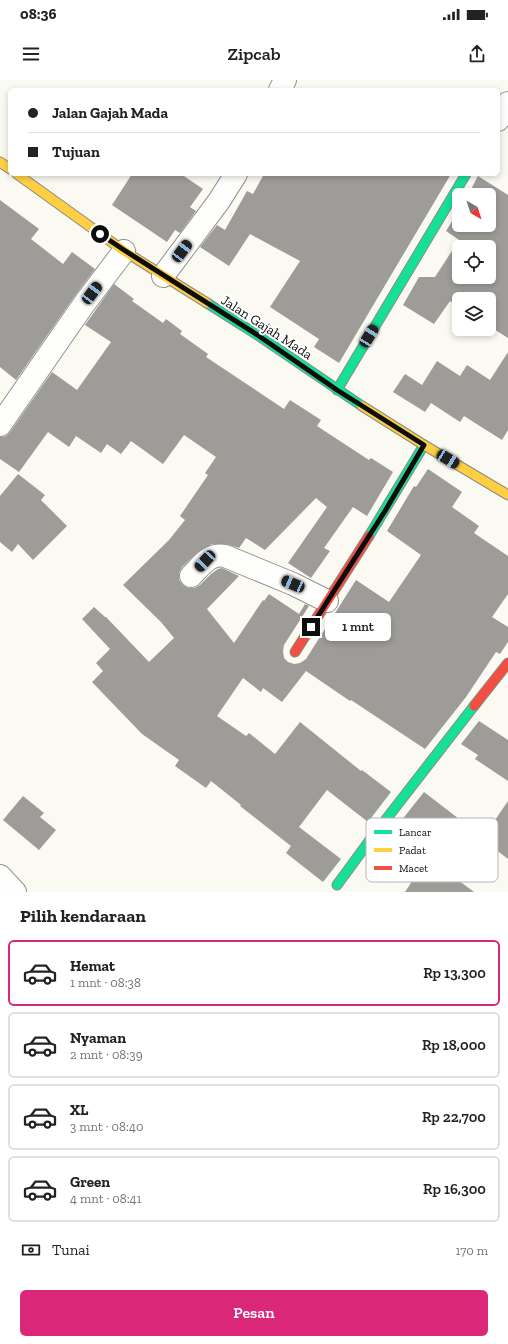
<!DOCTYPE html>
<html lang="id">
<head>
<meta charset="utf-8">
<style>
	body { margin:0; font-family:"Zilla Slab",serif; background:#f6f6f6; color:#222; height:100vh; display:flex; flex-direction:column; font-size:15px; white-space:nowrap }
	* { box-sizing:border-box; margin:0 }
	p { font-size:13px; color:#767676 }
	.icon { flex:none; width:22px; height:22px; fill:none; stroke:currentColor; stroke-width:2; stroke-linecap:round; stroke-linejoin:round }
	.map { position:relative; height:812px; overflow:hidden }
	.sheet { display:flex; flex-direction:column; background:#fff; flex:1 }
	.sheet>* { flex:none }
	.top-card { position:absolute; left:8px; top:8px; width:492px; height:88px; border-radius:6px; box-shadow:0 2px 6px #0003; display:grid; align-content:center; height:88px; padding:0 20px; background:#fff }
	.needle { width:26px; rotate:141deg }
	.buttons { position:absolute; left:452px; top:108px; display:grid; gap:8px }
	.buttons a { display:grid; place-items:center; width:44px; height:44px; border-radius:6px; background:#fff; box-shadow:0 2px 6px #0003; font-size:20px }
	.end { position:absolute; width:18px; height:18px; margin:-9px; border:5px solid #0d0d0d; background:#fff; box-shadow:0 0 0 2px #fff }
	.from { border-radius:50% }
	.bubble { position:absolute; height:28px; border-radius:6px; background:#fff; box-shadow:0 2px 6px #0003; font-size:13px; font-weight:600; line-height:28px; text-align:center }
	.car { position:absolute; width:12px; height:24px; margin:-12px -6px; border-radius:5px; box-shadow:0 0 3px 1px #0007; background:linear-gradient(#222 24%,#8ab4d8 0 40%,#222 0 76%,#8ab4d8 0 86%,#222 0) }
	.top-card b { display:flex; align-items:center; gap:14px; height:38px; font-size:15px }
	.top-card b+b { border-top:1px solid #e0e0e0 }
	.top-card i { width:10px; height:10px; background:#222 }
	ul { padding:0; list-style:none }
	li { display:flex; align-items:center; gap:12px; height:66px; margin:0 8px 6px; padding:0 12px; border:2px solid #e0e0e0; border-radius:6px }
	li div { flex:1 }
	li b { display:block; font-size:15px }
	li em { font-style:normal; font-weight:600 }
	li.active { border-color:#db2777 }
	li>.icon { width:36px; height:36px; stroke-width:1.5 }
	h2 { padding:0 20px; font-size:18px; line-height:48px }
	.pay { display:flex; align-items:center; gap:10px; height:44px; padding:0 20px; font-size:15px }
	.pay p { margin-inline-start:auto }
	.action { display:flex; gap:8px; margin-top:auto; padding:8px 20px }
	.action a { flex:1; height:46px; border-radius:6px; background:#db2777; color:#fff; font-size:16px; font-weight:600; line-height:46px; text-align:center }
	.status { display:flex; justify-content:space-between; align-items:center; height:28px; padding:0 20px; background:#fff; direction:ltr }
	.status svg { height:11px; fill:currentColor }
	header { display:flex; justify-content:space-between; align-items:center; height:52px; padding:0 20px; background:#fff; font-size:18px; font-weight:600 }
	.map>svg:first-child { display:block }
</style>
</head>
<body>
<div class="status"><b>08:36</b><svg viewBox="0 0 49 12"><path d="M0 12V9h3v3zM5 12V6h3v6zM10 12V3h3v9zM15 12V0h3v12zM26 1h20v11H26zM47 4h2v5h-2z"/></svg></div>
<header><svg class="icon" aria-label="menu" viewBox="0 0 24 24"><path d="M4 6h16M4 12h16M4 18h16"/></svg>Zipcab<svg class="icon" aria-label="share" viewBox="0 0 24 24"><path d="M12 15V3M7 8l5-5 5 5M5 13v7h14v-7"/></svg></header>
<div class="map">
<svg width="508" height="812" viewBox="0 0 508 812">
	<rect width="100%" height="100%" fill="#faf9f2"/>
	<g fill="#9d9c98" fill-rule="evenodd">
		<path d="M 132,94 L 181,94 L 203,109 L 190,127 L 196,131 L 180,153 L 175,150 L 167,162 L 112,125 Z"/>
		<path d="M 264,94 L 451,94 L 339,283 L 314,267 L 319,259 L 270,227 L 300,181 L 250,154 L 229,186 L 200,167 L 217,145 L 225,150 L 247,111 L 253,114 Z"/>
		<path d="M 478,96 L 508,115 L 508,258 L 489,246 L 489,219 L 459,219 L 459,227 L 450,221 L 434,244 L 403,225 L 419,197 L 435,197 L 459,160 L 446,151 L 459,130 L 459,145 L 489,145 L 489,115 L 468,115 ZM 459,167 L 489,167 L 489,197 L 459,197 Z"/>
		<path d="M 0,120 L 39,149 L 31,159 L 63,184 L 72,172 L 95,189 L 74,217 L 16,300 L 0,287 Z"/>
		<path d="M 114,204 L 134,219 L 132,221 L 163,243 L 166,239 L 182,251 L 180,254 L 208,274 L 206,277 L 284,329 L 290,320 L 321,340 L 317,346 L 369,380 L 371,378 L 393,392 L 367,436 L 353,427 L 324,468 L 330,471 L 311,498 L 288,483 L 327,427 L 316,418 L 265,470 L 246,458 L 239,468 L 226,464 L 212,464 L 198,472 L 182,487 L 179,493 L 179,500 L 183,505 L 188,508 L 195,508 L 200,505 L 211,494 L 218,489 L 222,488 L 239,496 L 207,529 L 234,563 L 263,520 L 264,521 L 269,514 L 299,534 L 305,524 L 309,526 L 284,565 L 283,571 L 284,578 L 288,582 L 294,584 L 300,583 L 306,579 L 356,500 L 389,522 L 421,475 L 387,451 L 414,406 L 416,407 L 428,389 L 462,412 L 452,427 L 479,446 L 474,453 L 508,476 L 508,514 L 492,537 L 508,547 L 508,562 L 500,574 L 496,572 L 466,617 L 425,669 L 351,620 L 350,621 L 306,591 L 282,622 L 263,608 L 261,612 L 243,598 L 217,636 L 246,656 L 249,653 L 275,674 L 300,642 L 361,691 L 362,690 L 391,712 L 368,742 L 327,710 L 299,747 L 341,779 L 323,802 L 286,773 L 291,766 L 240,726 L 241,725 L 211,701 L 206,708 L 175,686 L 179,680 L 142,654 L 92,602 L 103,591 L 96,583 L 110,569 L 82,539 L 94,527 L 105,537 L 106,537 L 149,582 L 174,558 L 161,542 L 123,505 L 169,460 L 185,440 L 180,436 L 208,395 L 205,393 L 216,377 L 184,355 L 163,384 L 131,361 L 121,374 L 107,364 L 101,373 L 76,356 L 69,367 L 48,352 L 19,392 L 0,379 L 0,357 L 6,356 L 10,352 L 52,292 L 77,310 L 111,262 L 85,245 Z"/>
		<path d="M 508,272 L 508,350 L 502,360 L 464,336 L 460,342 L 431,323 L 425,332 L 393,312 L 405,294 L 422,305 L 437,281 L 460,296 L 467,285 L 490,300 Z"/>
		<path d="M 18,394 L 45,415 L 41,420 L 67,446 L 33,480 L 18,464 L 12,472 L 0,462 L 0,416 Z"/>
		<path d="M 479,641 L 508,660 L 508,701 L 475,679 L 478,675 L 461,664 Z"/>
		<path d="M 424,712 L 476,752 L 446,791 L 474,812 L 405,812 L 411,803 L 374,775 Z"/>
		<path d="M 23,716 L 44,733 L 40,737 L 56,750 L 39,770 L 3,740 Z"/>
		<path d="M 508,721 L 508,779 L 482,759 Z"/>
	</g>
	<g fill="none" stroke-linecap="round" stroke-linejoin="round">
		<g stroke="#949390" stroke-width="24">
			<g id="street">
				<path d="M 280,10 L 285,0"/>
				<path d="M 498,40 L 508,23"/>
				<path d="M 163,196 L 219,121 L 236,94"/>
				<path d="M 0,345 L 84,224 L 124,171"/>
				<path d="M 191,496 C 201,486 209,473 225,476 L 293,504 L 327,521"/>
				<path d="M 0,796 L 15,812"/>
			</g>
		</g>
		<g stroke="#8a8a87" stroke-width="11">
			<g id="fast">
				<path d="M 207,223 L 259,256 L 362,326"/>
				<path d="M 337,310 L 466,94"/>
				<path d="M 369,456 L 424,365"/>
				<path d="M 337,805 L 370,760 L 474,626"/>
			</g>
		</g>
		<g stroke="#8a8a87" stroke-width="11">
			<g id="slow">
				<path d="M 0,82 L 10,89"/>
				<path d="M 17,94 L 124,171 L 207,223"/>
				<path d="M 362,326 L 424,365 L 508,415"/>
			</g>
		</g>
		<g stroke="#8a8a87" stroke-width="11">
			<g id="jam">
				<path d="M 295,572 L 369,456"/>
				<path d="M 474,626 L 508,583"/>
			</g>
		</g>
		<use href="#street" stroke="#fefefd" stroke-width="22"/>
		<use href="#fast" stroke="#16e098" stroke-width="9"/>
		<use href="#slow" stroke="#ffcf43" stroke-width="9"/>
		<use href="#jam" stroke="#f24e42" stroke-width="9"/>
	</g>
	<g fill="none" stroke-linecap="round" stroke-linejoin="round">
		<path stroke="#0d0d0d" stroke-width="5" d="M 100,154 L 124,170 L 259,256 L 337,310 L 424,365 L 385,431 L 311,547"/>
	</g>
	<g text-anchor="middle" stroke-width="4" stroke-linejoin="round" paint-order="stroke">
		<g font-size="14" fill="#0d0d0d" stroke="#fff">
			<text transform="translate(267 247) rotate(33)" y="5">Jalan Gajah Mada</text>
		</g>
	</g>
	<rect x="366" y="738" width="132" height="64" rx="6" fill="#fff" stroke="#b6b6b6" stroke-width="1"/>
	<rect x="374" y="750" width="18" height="4" fill="#16e098"/>
	<rect x="374" y="768" width="18" height="4" fill="#ffcf43"/>
	<rect x="374" y="786" width="18" height="4" fill="#f24e42"/>
	<g font-size="11" fill="#0d0d0d">
		<text x="399" y="756">Lancar</text>
		<text x="399" y="774">Padat</text>
		<text x="399" y="792">Macet</text>
	</g>
</svg>
<div class="buttons">
<a><svg class="needle" viewBox="-14 -14 28 28"><path d="M0-13l5 13h-10z" fill="#e53935"/><path d="M0 13l5-13h-10z" fill="#767676"/></svg></a>
<a><svg class="icon" aria-label="locate" viewBox="0 0 24 24"><circle cx="12" cy="12" r="6"/><path d="M12 2v4M12 18v4M2 12h4M18 12h4"/></svg></a>
<a><svg class="icon" aria-label="layers" viewBox="0 0 24 24"><path d="M12 4l9 5-9 5-9-5zM3 14l9 5 9-5"/></svg></a>
</div>
<i class="end from" style="left:100px;top:154px"></i>
<i class="end" style="left:311px;top:547px"></i>
<div class="bubble" style="left:325px;top:533px;width:66px">1 mnt</div>
<i class="car" style="left:182px;top:171px;rotate:37deg"></i>
<i class="car" style="left:92px;top:213px;rotate:37deg"></i>
<i class="car" style="left:369px;top:256px;rotate:31deg"></i>
<i class="car" style="left:448px;top:379px;rotate:121deg"></i>
<i class="car" style="left:205px;top:481px;rotate:223deg"></i>
<i class="car" style="left:293px;top:504px;rotate:293deg"></i>
<div class="top-card">
<b><i class="from"></i>Jalan Gajah Mada</b>
<b><i></i>Tujuan</b>
</div>
</div>
<section class="sheet">
<h2>Pilih kendaraan</h2>
<ul>
<li class="active"><svg class="icon" aria-label="car" viewBox="0 0 24 24"><path d="M5 17H2v-5l4-1 3-4h7l3 4 3 1v5h-3M9 17h6M6 11h13"/><circle cx="7" cy="17" r="2"/><circle cx="17" cy="17" r="2"/></svg><div><b>Hemat</b><p>1 mnt · 08:38</p></div><em>Rp 13,300</em></li>
<li><svg class="icon" aria-label="car" viewBox="0 0 24 24"><path d="M5 17H2v-5l4-1 3-4h7l3 4 3 1v5h-3M9 17h6M6 11h13"/><circle cx="7" cy="17" r="2"/><circle cx="17" cy="17" r="2"/></svg><div><b>Nyaman</b><p>2 mnt · 08:39</p></div><em>Rp 18,000</em></li>
<li><svg class="icon" aria-label="car" viewBox="0 0 24 24"><path d="M5 17H2v-5l4-1 3-4h7l3 4 3 1v5h-3M9 17h6M6 11h13"/><circle cx="7" cy="17" r="2"/><circle cx="17" cy="17" r="2"/></svg><div><b>XL</b><p>3 mnt · 08:40</p></div><em>Rp 22,700</em></li>
<li><svg class="icon" aria-label="car" viewBox="0 0 24 24"><path d="M5 17H2v-5l4-1 3-4h7l3 4 3 1v5h-3M9 17h6M6 11h13"/><circle cx="7" cy="17" r="2"/><circle cx="17" cy="17" r="2"/></svg><div><b>Green</b><p>4 mnt · 08:41</p></div><em>Rp 16,300</em></li>
</ul>
<div class="pay"><svg class="icon" aria-label="cash" viewBox="0 0 24 24"><path d="M3 7h18v10H3z"/><circle cx="12" cy="12" r="2"/></svg>Tunai<p>170 m</p></div>
<div class="action"><a>Pesan</a></div>
</section>
</body>
</html>
